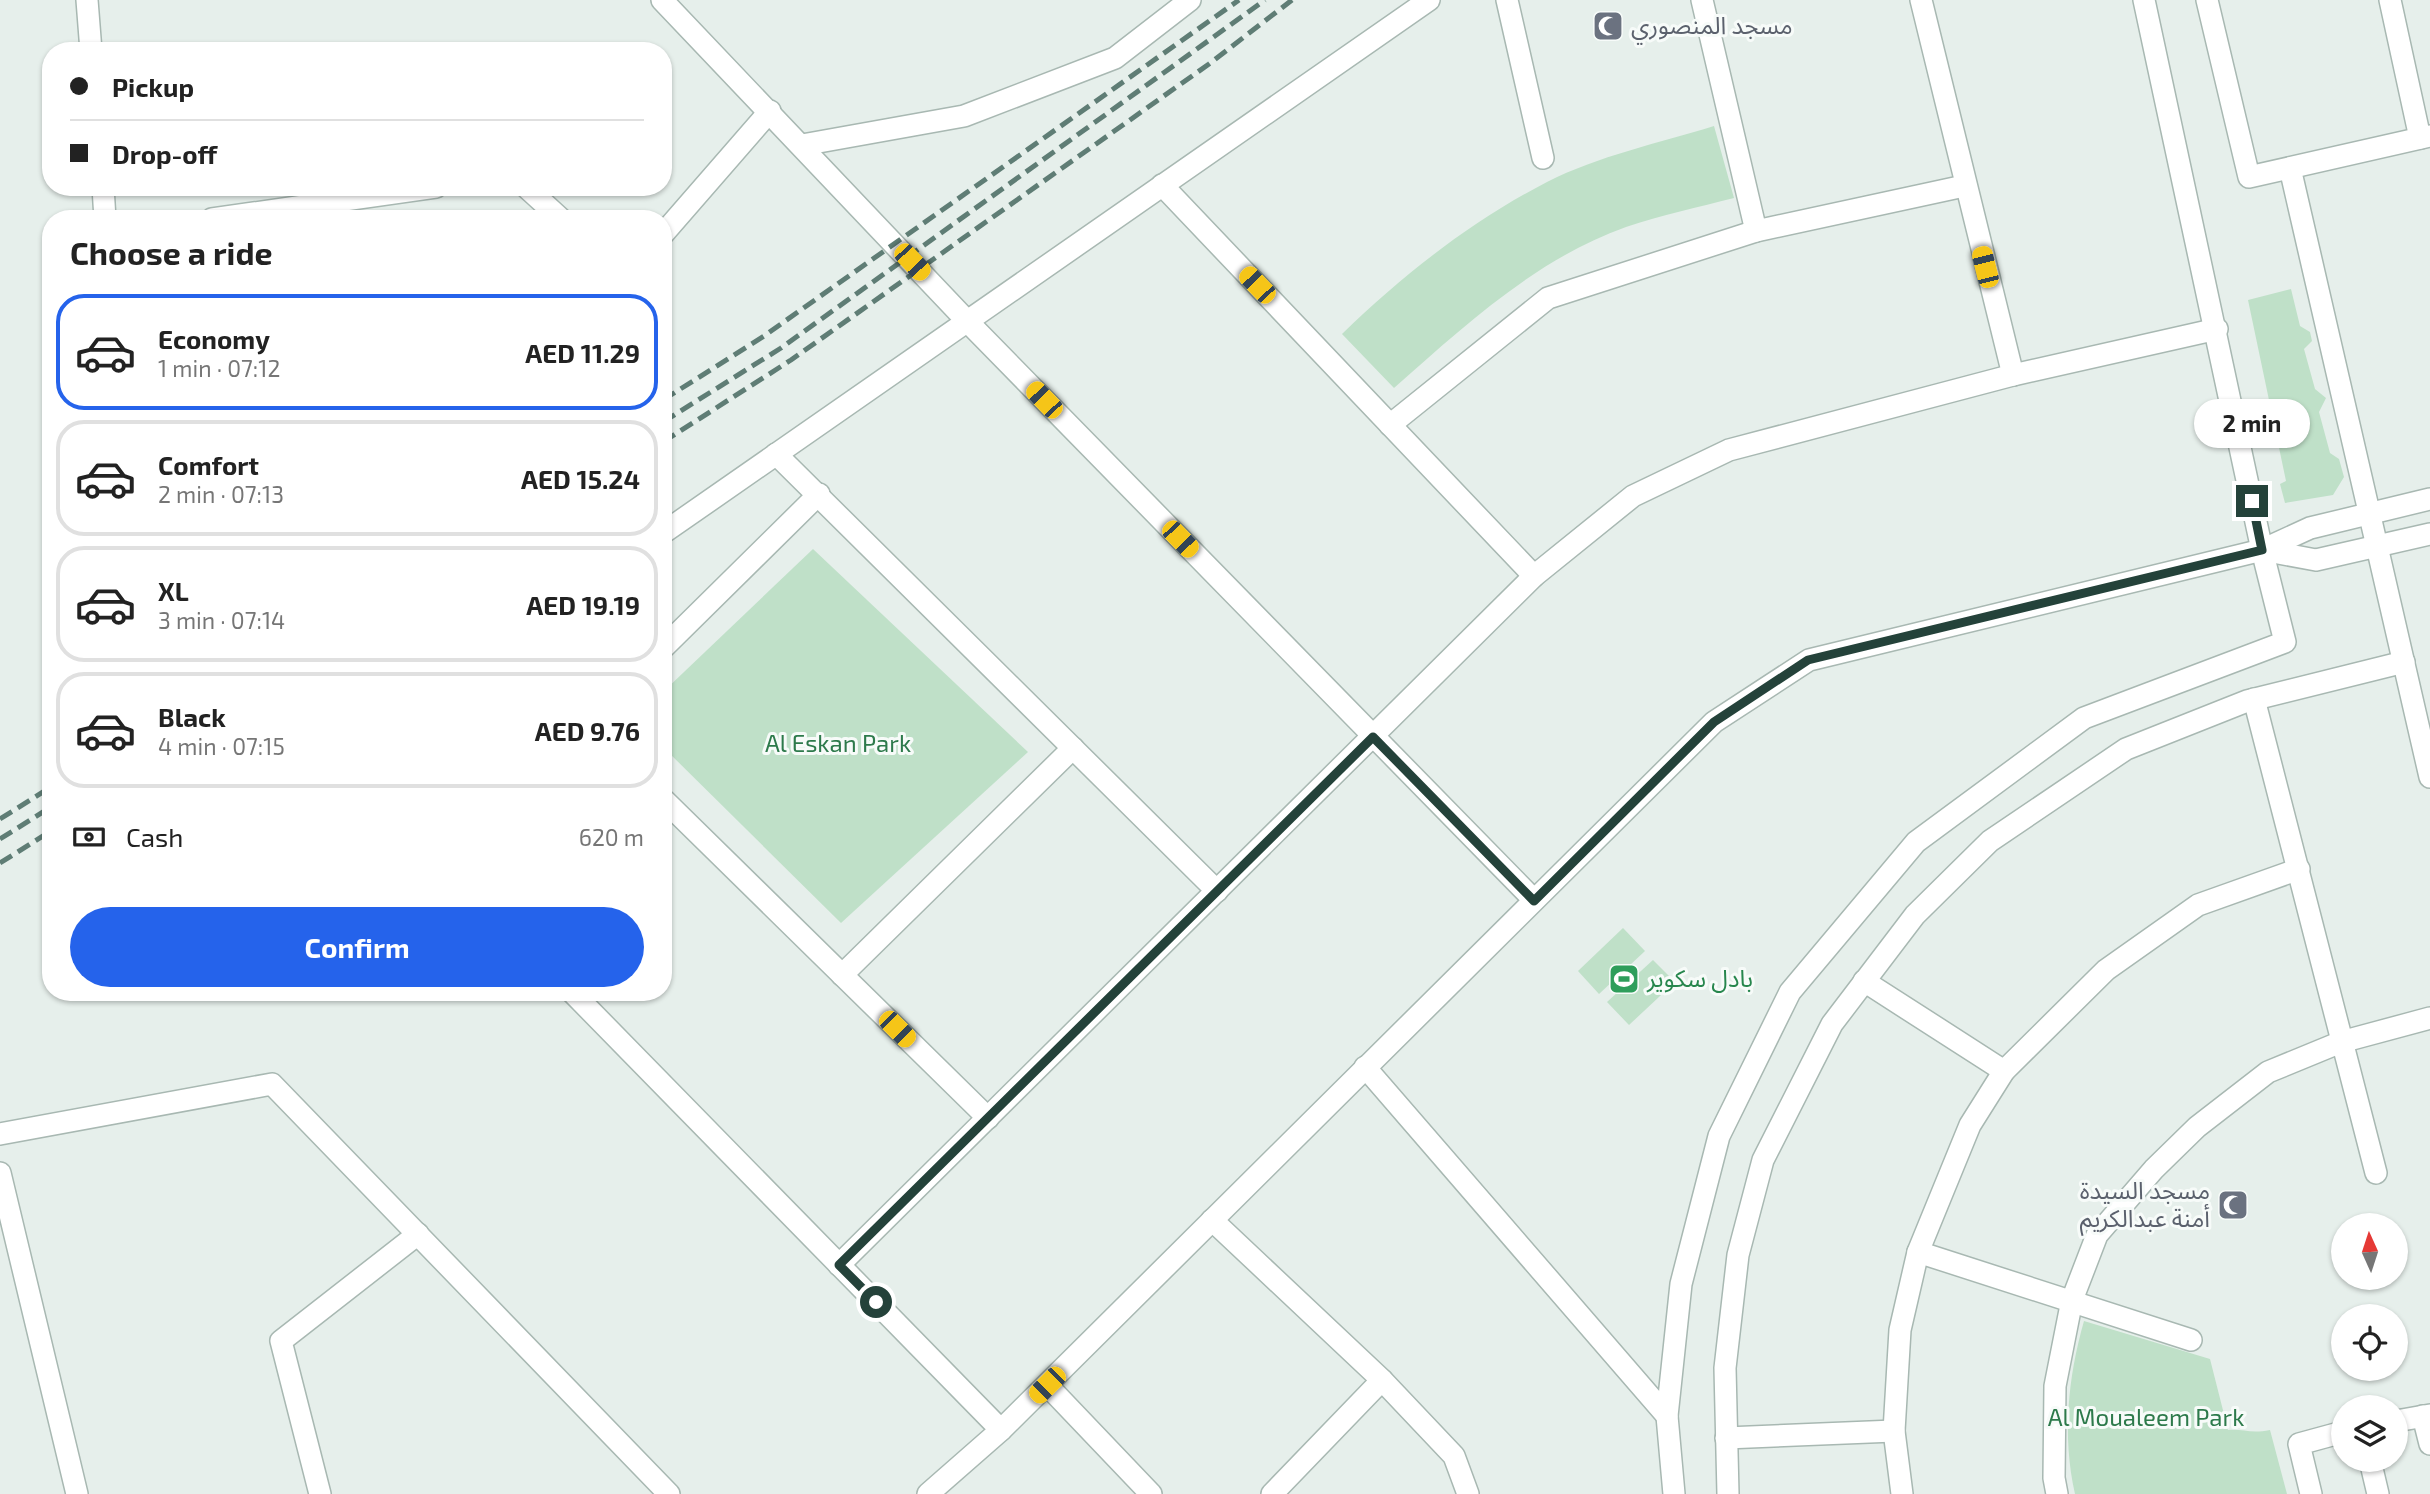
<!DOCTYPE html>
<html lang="en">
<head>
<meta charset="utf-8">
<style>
	body { margin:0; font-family:"Exo 2","Noto Sans Arabic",sans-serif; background:#f2f2f2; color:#222; height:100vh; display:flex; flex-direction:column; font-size:26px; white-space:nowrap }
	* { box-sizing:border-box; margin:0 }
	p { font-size:23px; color:#767676 }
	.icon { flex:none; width:38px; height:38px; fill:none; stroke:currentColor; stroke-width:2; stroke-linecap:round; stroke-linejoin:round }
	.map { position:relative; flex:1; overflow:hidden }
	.sheet { position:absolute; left:42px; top:210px; width:630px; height:791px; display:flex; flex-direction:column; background:#fff; border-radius:28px; box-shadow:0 2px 5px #0004 }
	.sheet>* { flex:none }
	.guide { position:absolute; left:42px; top:42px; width:630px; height:154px; border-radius:28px; box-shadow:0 2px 5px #0004; display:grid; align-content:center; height:154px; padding:0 28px; background:#fff }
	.needle { width:46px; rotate:357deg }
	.tools { position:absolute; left:2331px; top:1213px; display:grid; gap:14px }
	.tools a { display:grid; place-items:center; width:77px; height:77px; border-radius:50%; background:#fff; box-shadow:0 2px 5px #0004; font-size:35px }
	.end { position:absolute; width:32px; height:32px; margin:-16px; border:9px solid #24423a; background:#fff; box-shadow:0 0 0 4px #fff }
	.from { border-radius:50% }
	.bubble { position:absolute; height:49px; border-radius:24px; background:#fff; box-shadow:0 2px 5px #0004; font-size:23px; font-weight:700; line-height:49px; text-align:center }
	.car { position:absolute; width:21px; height:42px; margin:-21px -10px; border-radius:9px; box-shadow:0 0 5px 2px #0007; background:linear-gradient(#f5c518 24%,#345 0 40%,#f5c518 0 76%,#345 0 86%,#f5c518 0) }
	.guide b { display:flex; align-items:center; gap:24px; height:66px; font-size:26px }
	.guide b+b { border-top:2px solid #e0e0e0 }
	.guide i { width:18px; height:18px; background:#222 }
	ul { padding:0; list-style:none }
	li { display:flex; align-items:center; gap:21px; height:116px; margin:0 14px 10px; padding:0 14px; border:4px solid #e0e0e0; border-radius:28px }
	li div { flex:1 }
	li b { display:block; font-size:26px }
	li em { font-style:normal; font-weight:700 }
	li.current { border-color:#2563eb }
	li>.icon { width:63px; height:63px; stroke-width:1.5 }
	h2 { padding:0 28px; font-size:32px; line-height:84px }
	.pay { display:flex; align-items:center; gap:18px; height:77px; padding:0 28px; font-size:26px }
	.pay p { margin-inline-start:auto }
	.button { display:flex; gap:14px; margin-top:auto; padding:14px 28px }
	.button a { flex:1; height:80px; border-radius:42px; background:#2563eb; color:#fff; font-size:28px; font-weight:700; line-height:80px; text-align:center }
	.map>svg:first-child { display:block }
</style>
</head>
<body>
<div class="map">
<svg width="2430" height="1494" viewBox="0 0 2430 1494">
	<rect width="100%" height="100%" fill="#e6efeb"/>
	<g fill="#bfe0c8">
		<path d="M 1714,126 L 1734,198 C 1699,207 1661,215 1626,227 C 1536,259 1464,326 1394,388 L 1342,334 C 1404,274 1470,222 1547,182 C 1598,156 1659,143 1714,126 Z"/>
		<path d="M 2291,289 L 2300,326 L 2310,332 L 2312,341 L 2304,349 L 2315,389 L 2326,398 L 2319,412 L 2330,453 L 2339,459 L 2344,477 L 2333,495 L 2285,503 L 2280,484 L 2286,481 L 2248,300 Z"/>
		<path d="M 813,549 L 1028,752 L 841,923 L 663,747 L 663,692 Z"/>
		<path d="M 1623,928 L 1645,951 L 1599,994 L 1578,971 Z"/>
		<path d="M 1653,960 L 1675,982 L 1629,1025 L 1607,1002 Z"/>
		<path d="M 2084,1321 L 2210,1359 L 2228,1430 C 2244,1429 2251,1434 2270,1430 L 2287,1494 L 2075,1494 C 2062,1436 2068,1377 2084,1321 Z"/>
	</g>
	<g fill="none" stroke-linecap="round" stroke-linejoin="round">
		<g stroke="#a8b8b2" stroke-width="24">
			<g id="minor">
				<path d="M 87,0 L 91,51"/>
				<path d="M 662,0 L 967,321 L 1534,900"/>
				<path d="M 1507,0 L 1543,158"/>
				<path d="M 1702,0 L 1756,231"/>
				<path d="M 1921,0 L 2013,375"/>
				<path d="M 2207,0 L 2249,177 L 2430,136"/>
				<path d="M 2390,0 L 2420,138"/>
				<path d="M 802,145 L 964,116 L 1115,58 L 1190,0"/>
				<path d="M 2290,168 L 2430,777"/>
				<path d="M 1162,185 L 1534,576"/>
				<path d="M 103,187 L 105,219"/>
				<path d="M 526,187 L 561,219"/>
				<path d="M 212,219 L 436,187"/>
				<path d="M 663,234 L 770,111"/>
				<path d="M 1390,425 L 1548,298 L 1756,231 L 1964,186"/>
				<path d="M 776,454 L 1217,891"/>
				<path d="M 663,533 L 1429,0"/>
				<path d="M 2262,550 L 2316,560 L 2430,534"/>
				<path d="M 663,648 L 819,494"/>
				<path d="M 2254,699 L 2376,1173"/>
				<path d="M 663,799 L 988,1118"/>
				<path d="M 842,975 L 1073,748"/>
				<path d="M 1864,981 L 2004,1071"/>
				<path d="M 572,992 L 1001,1430"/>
				<path d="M 1365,1067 L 1667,1416"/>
				<path d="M 0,1134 L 272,1084 L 669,1494"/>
				<path d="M 0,1173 L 77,1494"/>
				<path d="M 1212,1220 L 1382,1380 L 1454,1456 L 1468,1494"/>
				<path d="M 1918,1252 L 2191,1340"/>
				<path d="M 839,1265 L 1534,576 L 1633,496 L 1729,450 L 2013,375 L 2217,329"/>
				<path d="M 1047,1385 L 1151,1494"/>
				<path d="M 2423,1416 L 2430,1444"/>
				<path d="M 2396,1421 L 2430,1415"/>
				<path d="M 1726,1438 L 1894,1431"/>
				<path d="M 2370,1460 L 2378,1494"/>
				<path d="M 320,1494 L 281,1341 L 418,1234"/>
				<path d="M 928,1494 L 1001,1430 L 1714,722 L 1809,660 L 2262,550 L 2310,528 L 2430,499"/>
				<path d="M 1272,1494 L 1382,1380"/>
				<path d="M 1674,1494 L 1667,1416 L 1681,1284 L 1719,1136 L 1790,992 L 1916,842 L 2084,718 L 2285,642 L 2262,550 L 2144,0"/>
				<path d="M 1728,1494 L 1725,1368 L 1738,1255 L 1763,1160 L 1832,1024 L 1915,915 L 1990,841 L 2126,749 L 2247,701 L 2404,662"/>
				<path d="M 1902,1494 L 1894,1431 L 1900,1330 L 1918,1252 L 1970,1125 L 2004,1071 L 2106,970 L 2198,905 L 2299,869"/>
				<path d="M 2057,1494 L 2054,1478 L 2055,1386 L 2072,1300 L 2097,1235 L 2154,1169 L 2197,1127 L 2268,1072 L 2341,1042 L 2430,1018"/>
				<path d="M 2311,1494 L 2299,1444 L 2343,1432"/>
			</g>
		</g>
		<use href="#minor" stroke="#fff" stroke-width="21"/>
		<g stroke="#5f7d75" stroke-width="5" stroke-dasharray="14 7" stroke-linecap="butt">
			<path d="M 663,400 L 764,336 L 1239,0"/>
			<path d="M 663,422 L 781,348 L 1265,0"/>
			<path d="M 663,442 L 791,360 L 1209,64 L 1292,0"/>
			<path d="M 0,819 L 51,787"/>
			<path d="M 0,839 L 51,807"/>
			<path d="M 0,863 L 51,831"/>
		</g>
	</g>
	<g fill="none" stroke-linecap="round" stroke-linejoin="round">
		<path stroke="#24423a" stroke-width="9" d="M 876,1302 L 839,1265 L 1373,737 L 1534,901 L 1714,722 L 1808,660 L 2262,550 L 2252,501"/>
	</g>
	<defs>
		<g id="mosque-square" transform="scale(1.575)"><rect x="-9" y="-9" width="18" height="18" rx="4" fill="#6b7280" stroke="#f7fbf9"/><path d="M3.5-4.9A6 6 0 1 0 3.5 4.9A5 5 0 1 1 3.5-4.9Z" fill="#fff"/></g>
		<g id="stadium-square" transform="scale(1.575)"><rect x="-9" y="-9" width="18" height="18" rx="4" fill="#2e9e5b" stroke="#f7fbf9"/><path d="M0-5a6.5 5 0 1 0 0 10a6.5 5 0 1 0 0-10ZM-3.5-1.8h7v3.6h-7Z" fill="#fff"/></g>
	</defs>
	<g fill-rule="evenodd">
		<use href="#mosque-square" x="1608" y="26"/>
		<use href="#stadium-square" x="1624" y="979"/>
		<use href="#mosque-square" x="2233" y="1205"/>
	</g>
	<g text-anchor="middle" stroke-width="6" stroke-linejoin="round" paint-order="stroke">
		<g font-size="24" fill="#5b616d" stroke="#f7fbf9" text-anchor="start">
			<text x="1631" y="34">مسجد المنصوري</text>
			<text x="2210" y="1199" text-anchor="end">مسجد السيدة<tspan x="2210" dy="28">أمنة عبدالكريم</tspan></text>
		</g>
		<g font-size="24" fill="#2d7a4b" stroke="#f7fbf9">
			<text x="838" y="752">Al Eskan Park</text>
			<text x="2146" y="1426">Al Moualeem Park</text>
		</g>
		<g font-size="24" fill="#27864d" stroke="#f7fbf9" text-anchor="start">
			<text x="1647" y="987">بادل سكوير</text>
		</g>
	</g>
</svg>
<div class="tools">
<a><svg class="needle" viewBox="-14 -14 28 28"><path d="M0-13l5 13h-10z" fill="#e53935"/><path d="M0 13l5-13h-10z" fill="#767676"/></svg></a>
<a><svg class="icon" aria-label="locate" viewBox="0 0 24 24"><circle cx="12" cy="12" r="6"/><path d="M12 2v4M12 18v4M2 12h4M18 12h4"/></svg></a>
<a><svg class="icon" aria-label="layers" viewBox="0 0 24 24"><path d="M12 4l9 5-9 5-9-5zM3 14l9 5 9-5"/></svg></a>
</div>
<i class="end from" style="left:876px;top:1302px"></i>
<i class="end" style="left:2252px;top:501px"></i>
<div class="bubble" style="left:2194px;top:399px;width:116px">2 min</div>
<i class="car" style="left:912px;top:262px;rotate:137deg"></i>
<i class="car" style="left:1985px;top:267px;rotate:346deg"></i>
<i class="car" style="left:1257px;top:285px;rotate:316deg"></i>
<i class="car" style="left:1044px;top:400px;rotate:316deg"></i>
<i class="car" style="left:1180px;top:539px;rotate:136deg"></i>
<i class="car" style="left:897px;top:1029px;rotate:135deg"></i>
<i class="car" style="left:1047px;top:1385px;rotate:225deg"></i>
<div class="guide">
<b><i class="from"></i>Pickup</b>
<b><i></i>Drop-off</b>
</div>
<section class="sheet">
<h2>Choose a ride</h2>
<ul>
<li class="current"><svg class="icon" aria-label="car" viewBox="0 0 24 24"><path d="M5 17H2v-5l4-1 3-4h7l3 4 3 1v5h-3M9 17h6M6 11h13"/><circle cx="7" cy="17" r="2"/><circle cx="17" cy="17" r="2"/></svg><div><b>Economy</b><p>1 min · 07:12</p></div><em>AED 11.29</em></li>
<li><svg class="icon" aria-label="car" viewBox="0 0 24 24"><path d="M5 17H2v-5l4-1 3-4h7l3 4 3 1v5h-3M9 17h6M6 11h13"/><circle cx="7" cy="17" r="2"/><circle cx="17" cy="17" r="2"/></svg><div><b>Comfort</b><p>2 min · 07:13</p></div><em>AED 15.24</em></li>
<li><svg class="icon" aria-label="car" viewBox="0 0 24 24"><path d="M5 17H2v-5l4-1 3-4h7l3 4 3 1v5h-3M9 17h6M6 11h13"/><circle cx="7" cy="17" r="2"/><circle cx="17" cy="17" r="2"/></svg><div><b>XL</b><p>3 min · 07:14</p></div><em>AED 19.19</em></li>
<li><svg class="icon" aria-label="car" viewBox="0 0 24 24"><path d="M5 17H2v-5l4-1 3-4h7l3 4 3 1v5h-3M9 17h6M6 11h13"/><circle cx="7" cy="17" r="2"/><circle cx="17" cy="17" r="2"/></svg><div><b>Black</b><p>4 min · 07:15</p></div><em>AED 9.76</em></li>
</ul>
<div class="pay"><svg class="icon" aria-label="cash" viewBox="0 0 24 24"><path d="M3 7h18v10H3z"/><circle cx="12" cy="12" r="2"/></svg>Cash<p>620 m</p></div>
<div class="button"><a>Confirm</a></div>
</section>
</div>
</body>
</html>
